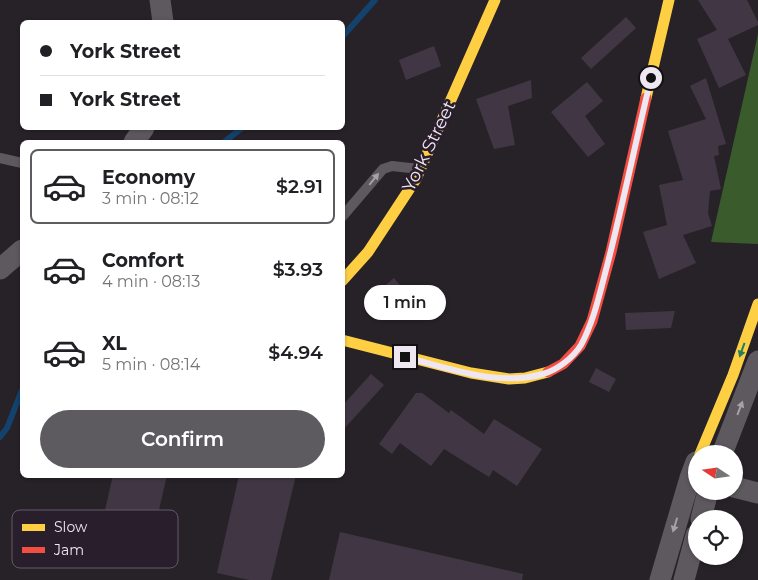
<!DOCTYPE html>
<html lang="en">
<head>
<meta charset="utf-8">
<style>
	body { margin:0; font-family:Montserrat,sans-serif; background:#f6f6f6; color:#202124; height:100vh; display:flex; flex-direction:column; font-size:19px; white-space:nowrap }
	* { box-sizing:border-box; margin:0 }
	p { font-size:16px; color:#757577 }
	.icon { flex:none; width:28px; height:28px; fill:none; stroke:currentColor; stroke-width:2; stroke-linecap:round; stroke-linejoin:round }
	.map { position:relative; flex:1; overflow:hidden }
	.drawer { position:absolute; left:20px; top:140px; width:325px; height:338px; display:flex; flex-direction:column; background:#fff; border-radius:8px; box-shadow:0 1px 4px #0004 }
	.drawer>* { flex:none }
	.guide { position:absolute; left:20px; top:20px; width:325px; height:110px; border-radius:8px; box-shadow:0 1px 4px #0004; display:grid; align-content:center; height:110px; padding:0 20px; background:#fff }
	.needle { width:32px; rotate:283deg }
	.buttons { position:absolute; left:688px; top:445px; display:grid; gap:10px }
	.buttons a { display:grid; place-items:center; width:55px; height:55px; border-radius:50%; background:#fff; box-shadow:0 1px 4px #0004; font-size:25px }
	.end { position:absolute; width:22px; height:22px; margin:-11px; border:6px solid #eee6f0; background:#111; box-shadow:0 0 0 2px #111 }
	.from { border-radius:50% }
	.bubble { position:absolute; height:35px; border-radius:18px; background:#fff; box-shadow:0 1px 4px #0004; font-size:16px; font-weight:600; line-height:35px; text-align:center }
	.guide b { display:flex; align-items:center; gap:18px; height:48px; font-size:19px }
	.guide b+b { border-top:1px solid #e0e0e0 }
	.guide i { width:12px; height:12px; background:#202124 }
	ul { padding:9px 0 0; list-style:none }
	li { display:flex; align-items:center; gap:15px; height:75px; margin:0 10px 8px; padding:0 10px; border:2px solid transparent; border-radius:8px }
	li div { flex:1 }
	li b { display:block; font-size:19px }
	li em { font-style:normal; font-weight:600 }
	li.on { border-color:#5d5b60 }
	li>.icon { width:45px; height:45px; stroke-width:1.5 }
	.cta { display:flex; gap:10px; margin-top:auto; padding:10px 20px }
	.cta a { flex:1; height:58px; border-radius:30px; background:#5d5b60; color:#fff; font-size:20px; font-weight:600; line-height:58px; text-align:center }
	.map>svg:first-child { display:block }
</style>
</head>
<body>
<div class="map">
<svg width="758" height="580" viewBox="0 0 758 580">
	<rect width="100%" height="100%" fill="#272228"/>
	<path fill="#3a5b2b" d="M 758,34 L 758,244 L 711,242 Z"/>
	<g fill="none" stroke-linecap="round" stroke-linejoin="round">
		<g stroke="#13426d" stroke-width="6">
			<path d="M 342,37 L 375,0"/>
			<path d="M 224,142 L 242,128"/>
			<path d="M 0,437 L 7,428 L 22,390"/>
		</g>
	</g>
	<g fill="#413744">
		<path d="M 698,0 L 747,0 L 758,22 L 758,25 L 728,39 L 746,75 L 719,88 L 697,39 L 717,30 Z"/>
		<path d="M 626,17 L 636,28 L 591,69 L 581,58 Z"/>
		<path d="M 434,46 L 441,66 L 406,80 L 399,60 Z"/>
		<path d="M 706,78 L 726,144 L 718,146 L 719,155 L 714,156 L 721,189 L 710,191 L 708,213 L 712,226 L 683,235 L 696,263 L 659,279 L 643,232 L 667,225 L 659,185 L 683,180 L 668,131 L 706,119 L 690,86 Z"/>
		<path d="M 531,80 L 532,98 L 508,106 L 515,145 L 494,149 L 476,99 Z"/>
		<path d="M 587,82 L 603,101 L 585,116 L 605,144 L 588,157 L 551,112 Z"/>
		<path d="M 394,278 L 410,298 L 397,309 L 381,289 Z"/>
		<path d="M 675,311 L 671,328 L 626,330 L 625,313 Z"/>
		<path d="M 596,368 L 616,379 L 609,392 L 589,382 Z"/>
		<path d="M 371,374 L 384,385 L 342,431 L 342,406 Z"/>
		<path d="M 416,393 L 422,393 L 449,413 L 451,410 L 484,434 L 494,419 L 542,449 L 517,486 L 493,470 L 489,477 L 444,449 L 431,466 L 400,443 L 392,454 L 379,444 Z"/>
		<path d="M 113,475 L 167,475 L 148,558 L 97,546 Z"/>
		<path d="M 239,475 L 296,475 L 271,580 L 249,580 L 217,573 Z"/>
		<path d="M 340,532 L 523,574 L 522,580 L 329,580 Z"/>
	</g>
	<g fill="none" stroke-linecap="round" stroke-linejoin="round">
		<g stroke="#5e595f" stroke-width="10">
			<path d="M 0,158 L 22,163"/>
			<path d="M 342,217 L 383,169 L 392,166 L 419,169"/>
		</g>
		<g stroke="#5e595f" stroke-width="21">
			<path d="M 160,0 L 163,22"/>
			<path d="M 134,142 L 144,128"/>
			<path d="M 0,269 L 22,250"/>
			<path d="M 722,454 L 758,361"/>
			<path d="M 734,487 L 758,493"/>
			<path d="M 701,519 L 708,491"/>
			<path d="M 660,580 L 690,478 L 696,462"/>
			<path d="M 684,580 L 696,535"/>
		</g>
		<g stroke="#ffcf43" stroke-width="11">
			<path d="M 646,98 L 669,0"/>
			<path d="M 342,281 L 368,252 L 416,179 L 495,0"/>
			<path d="M 342,340 L 471,373 L 509,379 L 525,378 L 548,372"/>
			<path d="M 700,454 L 733,375 L 758,304"/>
		</g>
		<path stroke="#f24e42" stroke-width="11" d="M 548,372 L 563,364 L 580,346 L 592,321 L 611,252 L 646,98"/>
	</g>
	<defs><path id="oneway-solid" d="M-6-.8H1V-3.2L6.5 0L1 3.2V.8H-6Z" transform="scale(1.25)"/></defs>
	<g fill="#a6a0a8">
		<use href="#oneway-solid" transform="translate(374 179) rotate(-51)"/>
		<use href="#oneway-solid" transform="translate(740 408) rotate(-69)"/>
		<use href="#oneway-solid" transform="translate(675 525) rotate(107)"/>
	</g>
	<use fill="#207f62" href="#oneway-solid" transform="translate(742 350) rotate(110)"/>
	<g fill="none" stroke-linecap="round" stroke-linejoin="round">
		<path stroke="#eee6f0" stroke-width="6" d="M 405,357 C 448,368 498,387 543,374 C 557,370 573,358 581,345 C 594,321 600,292 607,266 C 623,204 636,140 651,78"/>
	</g>
	<g text-anchor="middle" stroke-width="5" stroke-linejoin="round" paint-order="stroke">
		<g font-size="18" fill="#eee6f0" stroke="#291e2c">
			<text transform="translate(429 146) rotate(-64)" y="6">York Street</text>
		</g>
	</g>
	<rect x="12" y="510" width="166" height="58" rx="8" fill="#291e2c" stroke="#645a67" stroke-width="1"/>
	<rect x="22" y="524" width="23" height="7" fill="#ffcf43"/>
	<rect x="22" y="547" width="23" height="6" fill="#f24e42"/>
	<g font-size="14" fill="#eee6f0">
		<text x="54" y="532">Slow</text>
		<text x="54" y="555">Jam</text>
	</g>
</svg>
<div class="buttons">
<a><svg class="needle" viewBox="-14 -14 28 28"><path d="M0-13l5 13h-10z" fill="#e53935"/><path d="M0 13l5-13h-10z" fill="#757577"/></svg></a>
<a><svg class="icon" aria-label="locate" viewBox="0 0 24 24"><circle cx="12" cy="12" r="6"/><path d="M12 2v4M12 18v4M2 12h4M18 12h4"/></svg></a>
</div>
<i class="end from" style="left:651px;top:78px"></i>
<i class="end" style="left:405px;top:357px"></i>
<div class="bubble" style="left:364px;top:285px;width:82px">1 min</div>
<div class="guide">
<b><i class="from"></i>York Street</b>
<b><i></i>York Street</b>
</div>
<section class="drawer">
<ul>
<li class="on"><svg class="icon" aria-label="car" viewBox="0 0 24 24"><path d="M5 17H2v-5l4-1 3-4h7l3 4 3 1v5h-3M9 17h6M6 11h13"/><circle cx="7" cy="17" r="2"/><circle cx="17" cy="17" r="2"/></svg><div><b>Economy</b><p>3 min · 08:12</p></div><em>$2.91</em></li>
<li><svg class="icon" aria-label="car" viewBox="0 0 24 24"><path d="M5 17H2v-5l4-1 3-4h7l3 4 3 1v5h-3M9 17h6M6 11h13"/><circle cx="7" cy="17" r="2"/><circle cx="17" cy="17" r="2"/></svg><div><b>Comfort</b><p>4 min · 08:13</p></div><em>$3.93</em></li>
<li><svg class="icon" aria-label="car" viewBox="0 0 24 24"><path d="M5 17H2v-5l4-1 3-4h7l3 4 3 1v5h-3M9 17h6M6 11h13"/><circle cx="7" cy="17" r="2"/><circle cx="17" cy="17" r="2"/></svg><div><b>XL</b><p>5 min · 08:14</p></div><em>$4.94</em></li>
</ul>
<div class="cta"><a>Confirm</a></div>
</section>
</div>
</body>
</html>
